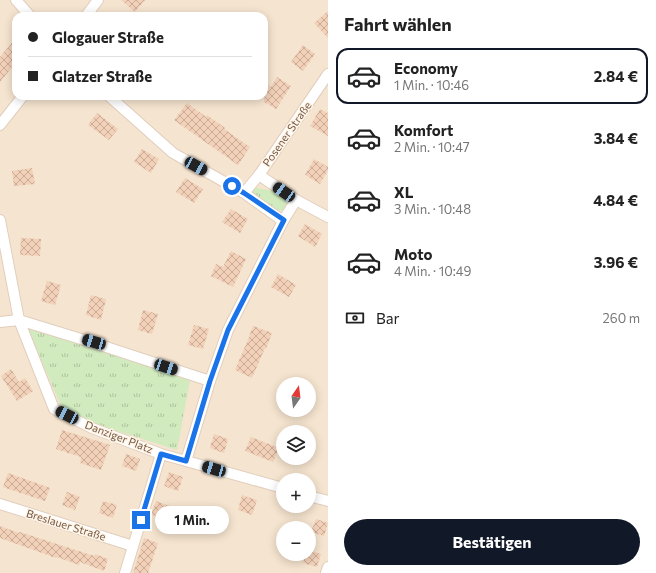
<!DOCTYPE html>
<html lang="de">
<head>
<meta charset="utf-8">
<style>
	body { margin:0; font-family:Commissioner,sans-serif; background:#f6f6f6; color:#222; height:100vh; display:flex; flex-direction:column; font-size:15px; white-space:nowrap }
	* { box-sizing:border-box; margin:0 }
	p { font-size:13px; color:#767676 }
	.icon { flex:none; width:22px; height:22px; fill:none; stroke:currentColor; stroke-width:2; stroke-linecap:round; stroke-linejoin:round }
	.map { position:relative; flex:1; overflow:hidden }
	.side { display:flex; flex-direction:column; background:#fff; width:328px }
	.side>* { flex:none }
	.banner { position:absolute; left:12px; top:12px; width:256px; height:88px; border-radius:12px; box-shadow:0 2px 10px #0003; display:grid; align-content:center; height:88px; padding:0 16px; background:#fff }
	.needle { width:26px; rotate:14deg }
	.tools { position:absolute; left:276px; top:377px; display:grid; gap:8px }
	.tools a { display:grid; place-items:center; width:40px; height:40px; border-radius:50%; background:#fff; box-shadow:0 2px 10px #0003; font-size:20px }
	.end { position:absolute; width:18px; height:18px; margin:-9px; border:5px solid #1a73e8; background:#fff; box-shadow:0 0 0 2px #fff }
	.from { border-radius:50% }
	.bubble { position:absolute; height:28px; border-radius:14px; background:#fff; box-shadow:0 2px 10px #0003; font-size:13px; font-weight:700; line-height:28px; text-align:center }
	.car { position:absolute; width:12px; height:24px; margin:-12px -6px; border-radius:5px; box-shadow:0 0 3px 1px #0007; background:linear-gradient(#222 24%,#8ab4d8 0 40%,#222 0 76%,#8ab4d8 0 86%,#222 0) }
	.banner b { display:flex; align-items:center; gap:14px; height:38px; font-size:15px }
	.banner b+b { border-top:1px solid #e0e0e0 }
	.banner i { width:10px; height:10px; background:#222 }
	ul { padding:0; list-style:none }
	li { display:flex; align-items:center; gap:12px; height:56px; margin:0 8px 6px; padding:0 8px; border:2px solid transparent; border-radius:12px }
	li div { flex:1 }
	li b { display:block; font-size:15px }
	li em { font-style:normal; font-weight:700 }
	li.on { border-color:#111827 }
	li>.icon { width:36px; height:36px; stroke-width:1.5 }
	h2 { padding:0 16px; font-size:18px; line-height:48px }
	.pay { display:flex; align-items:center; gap:10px; height:44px; padding:0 16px; font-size:15px }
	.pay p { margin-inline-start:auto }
	.action { display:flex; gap:8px; margin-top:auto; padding:8px 16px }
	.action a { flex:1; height:46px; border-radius:24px; background:#111827; color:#fff; font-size:16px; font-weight:700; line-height:46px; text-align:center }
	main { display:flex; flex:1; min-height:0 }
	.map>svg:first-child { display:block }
</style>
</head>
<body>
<main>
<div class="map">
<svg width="328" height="573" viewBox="0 0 328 573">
	<defs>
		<pattern id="grass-tufts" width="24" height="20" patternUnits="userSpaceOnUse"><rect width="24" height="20" fill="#d1ebbf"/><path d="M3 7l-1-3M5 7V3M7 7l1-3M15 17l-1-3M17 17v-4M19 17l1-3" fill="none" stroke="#aec19d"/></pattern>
		<pattern id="building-cross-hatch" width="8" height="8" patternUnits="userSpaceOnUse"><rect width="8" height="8" fill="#f3d0b8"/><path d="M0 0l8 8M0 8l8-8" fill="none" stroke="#c9ac97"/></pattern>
	</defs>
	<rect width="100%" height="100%" fill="#fdf2e1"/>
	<path fill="#f5e4cf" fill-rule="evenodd" d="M 0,0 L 328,0 L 328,573 L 0,573 ZM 16,16 L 264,16 L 264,96 L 16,96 ZM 283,384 L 309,384 L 309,410 L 283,410 ZM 283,432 L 309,432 L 309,458 L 283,458 ZM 283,480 L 309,480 L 309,506 L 283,506 ZM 283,528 L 309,528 L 309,554 L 283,554 Z"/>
	<g fill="url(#grass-tufts)">
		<path d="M 253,187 C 266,190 283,190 287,204 L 284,210 L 276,210 L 251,193 Z"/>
		<path d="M 29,325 L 190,380 L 177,450 L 74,417 L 62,408 L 29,332 Z"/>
	</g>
	<g fill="url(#building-cross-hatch)">
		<path d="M 121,0 L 145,0 L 135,12 Z"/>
		<path d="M 328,11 L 328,38 L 314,23 Z"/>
		<path d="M 16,38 L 16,62 L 0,82 L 0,57 Z"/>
		<path d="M 303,45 L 315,54 L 303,71 L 291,62 Z"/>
		<path d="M 277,77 L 291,86 L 276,109 L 264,102 L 264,82 L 271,87 Z"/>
		<path d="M 187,103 L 206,117 L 207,115 L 225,128 L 224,129 L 250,147 L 238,165 L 174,120 Z"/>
		<path d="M 320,109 L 328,113 L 328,136 L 310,126 Z"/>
		<path d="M 97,113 L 118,129 L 109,140 L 88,125 Z"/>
		<path d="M 142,149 L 159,159 L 151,173 L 134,162 Z"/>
		<path d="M 314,159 L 328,167 L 328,170 L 320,184 L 305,175 Z"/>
		<path d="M 32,168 L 35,184 L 14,186 L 12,171 Z"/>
		<path d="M 185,178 L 203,189 L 194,203 L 176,192 Z"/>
		<path d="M 231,209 L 248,219 L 240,233 L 222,222 Z"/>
		<path d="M 305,224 L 322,234 L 315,247 L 298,236 Z"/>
		<path d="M 21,238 L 41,239 L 40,256 L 20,255 Z"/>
		<path d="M 231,251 L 246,259 L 233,287 L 211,276 L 216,264 L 223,267 Z"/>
		<path d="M 278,274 L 296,285 L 289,297 L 271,287 Z"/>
		<path d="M 47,281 L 61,285 L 55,305 L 41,301 Z"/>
		<path d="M 91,295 L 106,299 L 101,320 L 86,315 Z"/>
		<path d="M 143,310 L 158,314 L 152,334 L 138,330 Z"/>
		<path d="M 194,325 L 209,329 L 203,349 L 188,345 Z"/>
		<path d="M 253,326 L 272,333 L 266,349 L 265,348 L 252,378 L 235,370 L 247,342 Z"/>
		<path d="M 11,369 L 19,382 L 25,378 L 33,391 L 17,401 L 1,376 Z"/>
		<path d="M 62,430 L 110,445 L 101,470 L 80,463 L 81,457 L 56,449 Z"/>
		<path d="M 214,434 L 228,439 L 224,453 L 210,448 Z"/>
		<path d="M 251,437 L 279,448 L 273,462 L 245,451 Z"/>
		<path d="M 126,454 L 140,459 L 136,471 L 122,466 Z"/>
		<path d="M 169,472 L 183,477 L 178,491 L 164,486 Z"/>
		<path d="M 8,473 L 50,488 L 45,501 L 3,487 Z"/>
		<path d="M 67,492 L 80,497 L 75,510 L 62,505 Z"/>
		<path d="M 242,495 L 257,500 L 252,515 L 238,510 Z"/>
		<path d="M 103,501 L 117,505 L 113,518 L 99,513 Z"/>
		<path d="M 156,501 L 170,506 L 165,520 L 151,515 Z"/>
		<path d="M 316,519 L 328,523 L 324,536 L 311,532 Z"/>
		<path d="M 0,526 L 19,533 L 20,532 L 94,556 L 95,554 L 108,559 L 104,571 L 80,562 L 79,565 L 57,557 L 56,558 L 0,538 Z"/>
		<path d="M 144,538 L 158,543 L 148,573 L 133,573 Z"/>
		<path d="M 309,550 L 321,554 L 317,567 L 303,563 L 306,554 L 309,554 Z"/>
	</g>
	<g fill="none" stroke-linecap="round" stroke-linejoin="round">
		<g stroke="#e1cebd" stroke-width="12">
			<g id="minor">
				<path d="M 16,0 L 30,16"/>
				<path d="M 86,16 L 98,0"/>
				<path d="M 109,96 L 173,153 L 244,193 L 283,221 L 296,200"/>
				<path d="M 0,125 L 23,96"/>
				<path d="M 259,175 L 296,200 L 328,217"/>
				<path d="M 244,193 L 259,175 L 328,74"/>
				<path d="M 0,220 L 19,320 L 54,409 L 92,428 L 161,454 L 283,488"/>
				<path d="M 0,322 L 19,320 L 94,343 L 210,381"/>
				<path d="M 186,461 L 210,381 L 228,330 L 283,221"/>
				<path d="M 309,496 L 328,501"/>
				<path d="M 0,504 L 133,546"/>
				<path d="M 125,573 L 161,454"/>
				<path d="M 326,573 L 328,567"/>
			</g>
		</g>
		<use href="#minor" stroke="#fff" stroke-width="10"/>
	</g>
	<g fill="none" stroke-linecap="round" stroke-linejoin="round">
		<path stroke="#1a73e8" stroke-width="5" d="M 141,520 L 161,454 L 186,461 L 210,381 L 228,330 L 284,220 L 244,193 L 232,186"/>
	</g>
	<g text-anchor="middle" stroke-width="3" stroke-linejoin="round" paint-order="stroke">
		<g font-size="11" fill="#755847" stroke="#fff6e8">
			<text transform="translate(287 134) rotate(-55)" y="4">Posener Straße</text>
			<text transform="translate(119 437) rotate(21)" y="4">Danziger Platz</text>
			<text transform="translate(66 525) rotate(17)" y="4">Breslauer Straße</text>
		</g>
	</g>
</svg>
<div class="tools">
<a><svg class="needle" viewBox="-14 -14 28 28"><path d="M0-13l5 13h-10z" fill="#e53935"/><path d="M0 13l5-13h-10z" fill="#767676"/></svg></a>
<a><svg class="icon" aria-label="layers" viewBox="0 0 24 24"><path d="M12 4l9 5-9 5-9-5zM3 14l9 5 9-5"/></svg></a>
<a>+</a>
<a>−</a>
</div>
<i class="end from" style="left:232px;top:186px"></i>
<i class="end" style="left:141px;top:520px"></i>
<div class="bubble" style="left:155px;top:506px;width:74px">1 Min.</div>
<i class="car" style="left:196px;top:166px;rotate:119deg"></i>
<i class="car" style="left:284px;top:192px;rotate:304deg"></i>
<i class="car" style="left:94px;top:342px;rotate:286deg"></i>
<i class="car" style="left:166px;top:367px;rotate:108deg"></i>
<i class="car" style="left:67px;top:415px;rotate:297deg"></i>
<i class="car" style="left:214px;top:469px;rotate:286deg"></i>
<div class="banner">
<b><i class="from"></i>Glogauer Straße</b>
<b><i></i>Glatzer Straße</b>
</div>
</div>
<section class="side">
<h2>Fahrt wählen</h2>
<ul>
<li class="on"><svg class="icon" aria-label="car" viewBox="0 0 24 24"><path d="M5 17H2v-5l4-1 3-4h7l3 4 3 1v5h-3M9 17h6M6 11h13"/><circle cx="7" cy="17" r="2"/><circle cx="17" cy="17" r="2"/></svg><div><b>Economy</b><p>1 Min. · 10:46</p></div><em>2.84 €</em></li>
<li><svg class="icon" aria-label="car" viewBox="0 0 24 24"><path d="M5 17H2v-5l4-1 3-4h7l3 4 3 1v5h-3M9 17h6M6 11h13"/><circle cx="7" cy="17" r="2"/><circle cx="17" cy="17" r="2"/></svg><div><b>Komfort</b><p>2 Min. · 10:47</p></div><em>3.84 €</em></li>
<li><svg class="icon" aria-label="car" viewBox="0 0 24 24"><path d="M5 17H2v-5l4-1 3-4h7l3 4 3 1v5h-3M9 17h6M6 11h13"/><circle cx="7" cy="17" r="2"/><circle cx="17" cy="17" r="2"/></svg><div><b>XL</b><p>3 Min. · 10:48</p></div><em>4.84 €</em></li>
<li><svg class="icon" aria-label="car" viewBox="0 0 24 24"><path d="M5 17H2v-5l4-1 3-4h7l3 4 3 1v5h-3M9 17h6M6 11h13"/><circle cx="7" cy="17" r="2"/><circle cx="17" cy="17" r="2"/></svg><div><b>Moto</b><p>4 Min. · 10:49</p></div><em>3.96 €</em></li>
</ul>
<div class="pay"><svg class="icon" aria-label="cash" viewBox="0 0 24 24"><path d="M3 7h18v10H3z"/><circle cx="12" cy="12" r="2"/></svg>Bar<p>260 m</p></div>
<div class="action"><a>Bestätigen</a></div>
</section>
</main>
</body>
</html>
